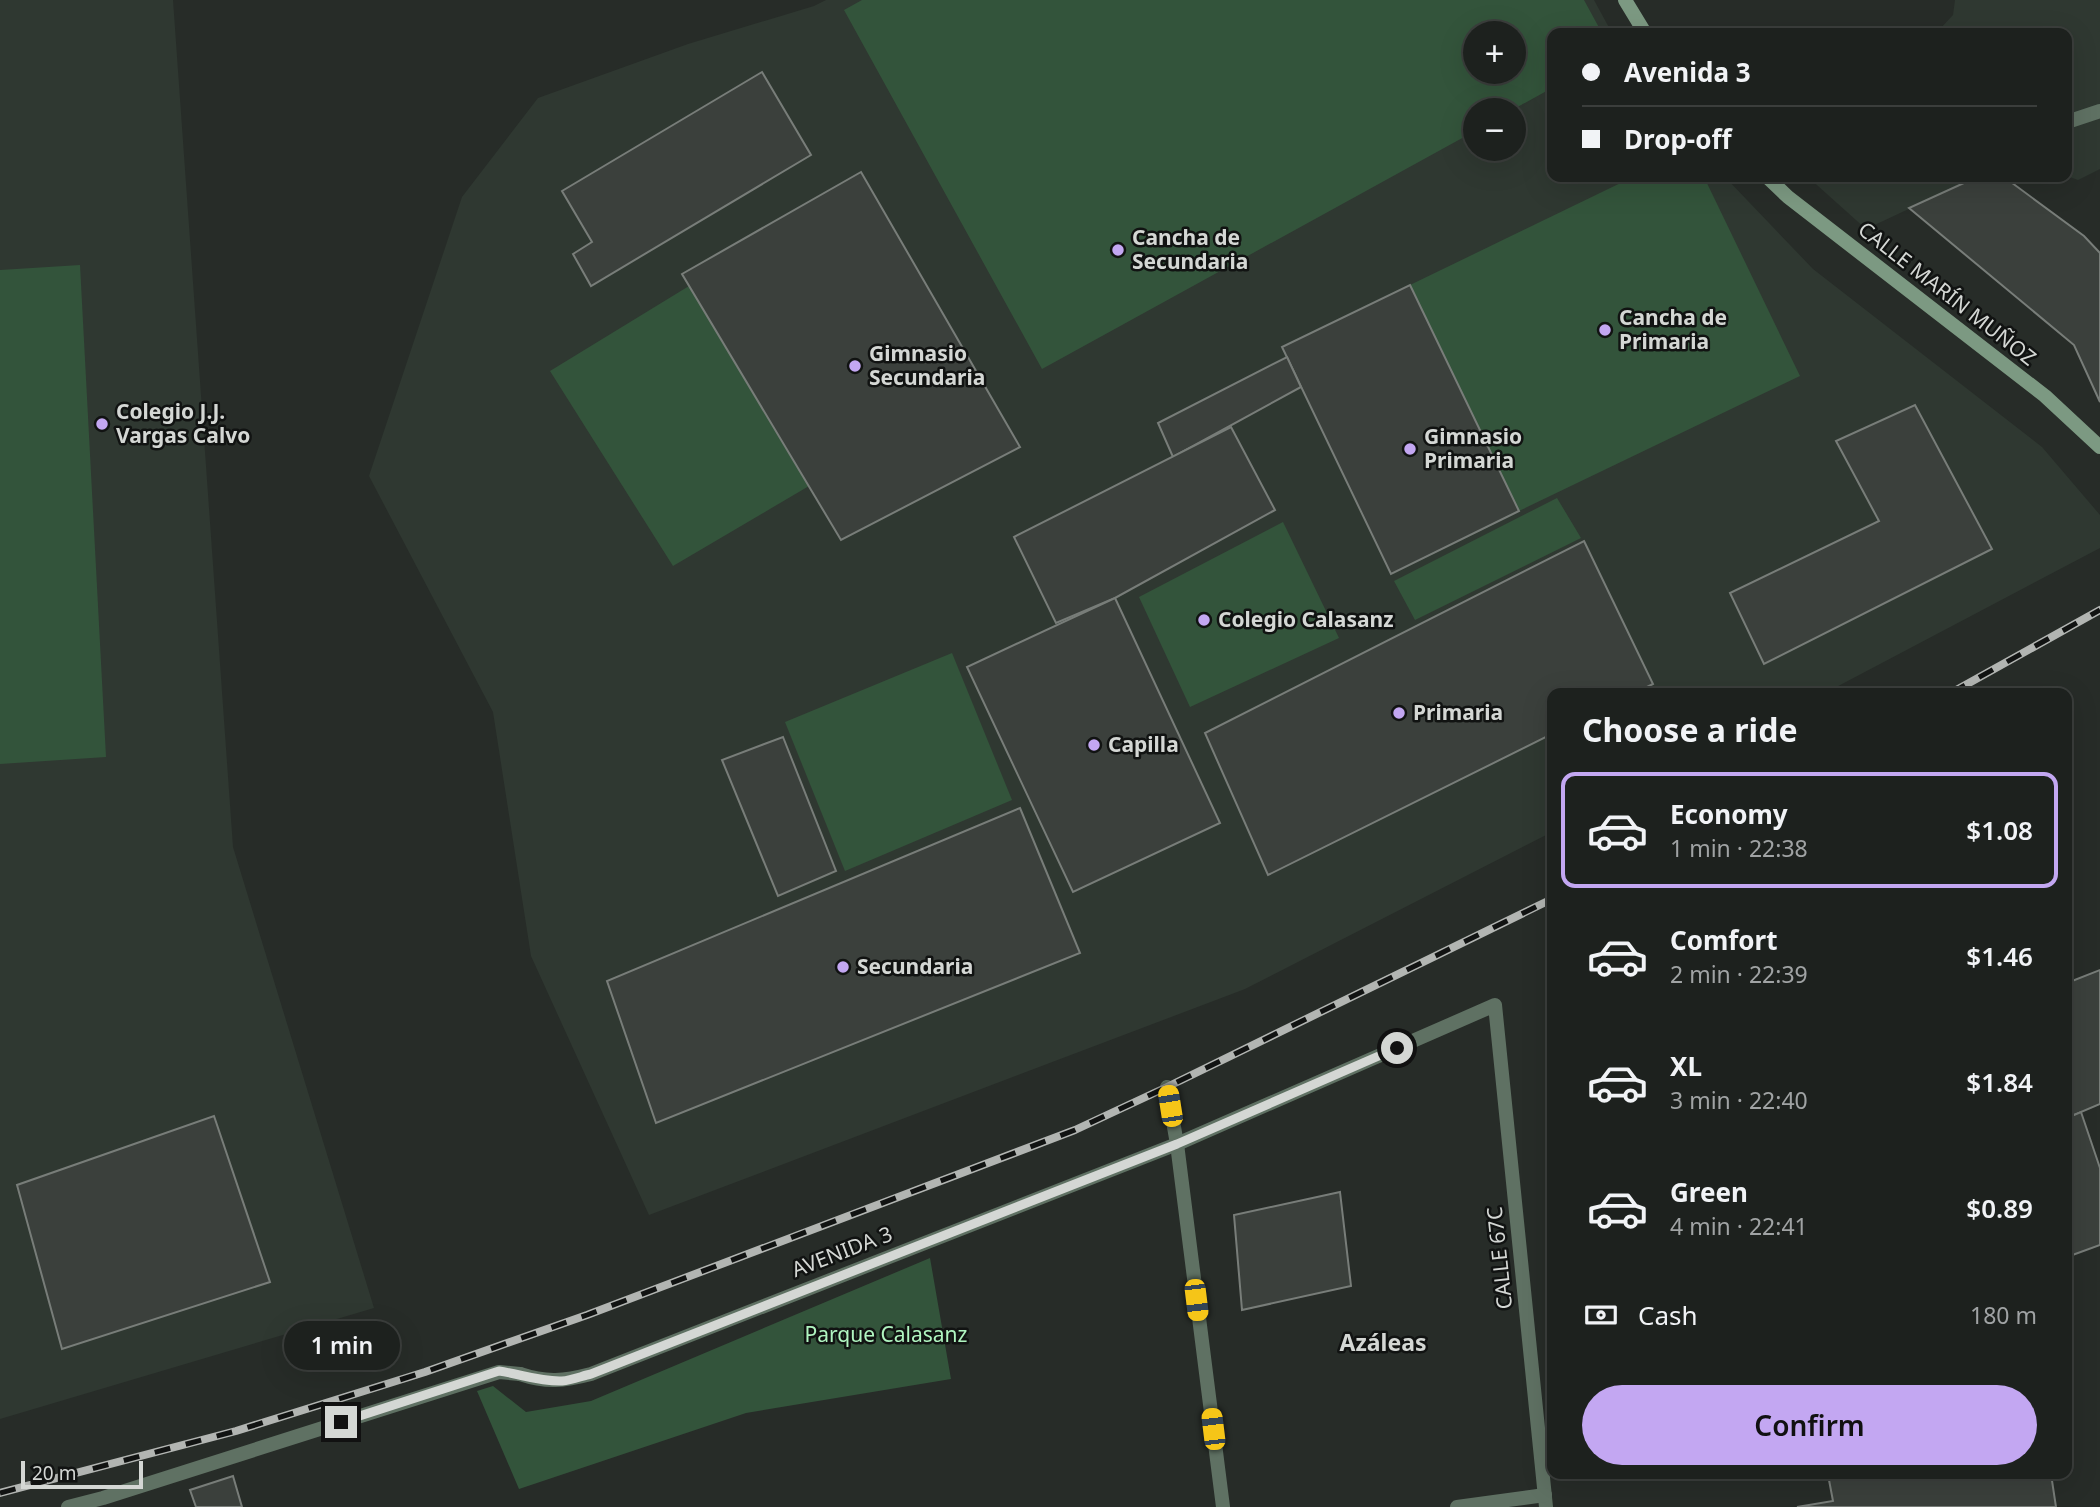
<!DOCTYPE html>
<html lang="en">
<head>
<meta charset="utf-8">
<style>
	body { margin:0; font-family:"Noto Sans",sans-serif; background:#252927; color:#f1f3f6; height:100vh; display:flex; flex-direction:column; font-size:26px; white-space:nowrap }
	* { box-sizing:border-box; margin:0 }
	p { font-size:23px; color:#a0a3a4 }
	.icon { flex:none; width:38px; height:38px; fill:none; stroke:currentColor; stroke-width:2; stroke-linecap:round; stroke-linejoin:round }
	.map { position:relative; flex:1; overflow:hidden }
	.side { position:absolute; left:1547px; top:688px; width:525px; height:791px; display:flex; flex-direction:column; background:#1d211e; border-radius:14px; box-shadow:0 7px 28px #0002,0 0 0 2px #3b3e3c }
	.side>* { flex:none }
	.banner { position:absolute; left:1547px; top:28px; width:525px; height:154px; border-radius:14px; box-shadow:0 7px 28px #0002,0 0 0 2px #3b3e3c; display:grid; align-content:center; height:154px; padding:0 35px; background:#1d211e }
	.tools { position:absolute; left:1463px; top:21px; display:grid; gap:14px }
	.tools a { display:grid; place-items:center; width:63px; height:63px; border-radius:50%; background:#1d211e; box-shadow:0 7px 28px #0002,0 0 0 2px #3b3e3c; font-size:35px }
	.scale { position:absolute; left:21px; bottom:18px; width:122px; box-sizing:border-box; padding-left:7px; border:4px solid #d4d7d4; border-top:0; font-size:19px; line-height:24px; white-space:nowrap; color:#d4d7d4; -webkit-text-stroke:5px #111312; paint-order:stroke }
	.end { position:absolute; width:32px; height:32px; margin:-16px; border:9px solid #d4d7d4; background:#111; box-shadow:0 0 0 4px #111 }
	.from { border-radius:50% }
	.bubble { position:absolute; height:49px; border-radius:24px; background:#1d211e; box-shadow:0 7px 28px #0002,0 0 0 2px #3b3e3c; font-size:23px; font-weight:600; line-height:49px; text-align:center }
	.car { position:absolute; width:21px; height:42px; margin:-21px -10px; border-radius:9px; box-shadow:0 0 5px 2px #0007; background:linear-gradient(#f5c518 24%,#345 0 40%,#f5c518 0 76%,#345 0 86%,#f5c518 0) }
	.banner b { display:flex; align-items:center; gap:24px; height:66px; font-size:26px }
	.banner b+b { border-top:2px solid #3b3e3c }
	.banner i { width:18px; height:18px; background:#f1f3f6 }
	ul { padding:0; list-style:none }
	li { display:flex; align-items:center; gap:21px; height:116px; margin:0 14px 10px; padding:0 21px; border:4px solid transparent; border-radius:14px }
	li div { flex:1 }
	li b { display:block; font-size:26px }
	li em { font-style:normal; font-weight:600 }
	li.current { border-color:#c3a7f2 }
	li>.icon { width:63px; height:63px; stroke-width:1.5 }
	h2 { padding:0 35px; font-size:32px; line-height:84px }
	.pay { display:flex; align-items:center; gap:18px; height:77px; padding:0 35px; font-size:26px }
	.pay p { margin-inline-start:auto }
	.primary-button { display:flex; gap:14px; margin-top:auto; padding:14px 35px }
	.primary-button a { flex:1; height:80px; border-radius:42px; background:#c3a7f2; color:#111; font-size:28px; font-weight:600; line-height:80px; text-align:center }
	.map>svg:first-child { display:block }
</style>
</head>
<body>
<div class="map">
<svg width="2100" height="1507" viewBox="0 0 2100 1507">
	<rect width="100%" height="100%" fill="#272c28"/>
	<g fill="#2f3831" fill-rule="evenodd">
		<path d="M 0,0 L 173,0 L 233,847 L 374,1308 L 0,1419 Z"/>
		<path d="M 826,0 L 1594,0 L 1612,33 L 1552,33 L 1552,177 L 1725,177 L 1813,269 L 2042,447 L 2100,515 L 2100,548 L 1825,693 L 1552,693 L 1552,832 L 1245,989 L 649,1215 L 531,956 L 493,712 L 369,476 L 462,197 L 538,98 L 688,44 L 814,6 ZM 1475,33 L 1514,33 L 1514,72 L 1475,72 ZM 1475,110 L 1514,110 L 1514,149 L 1475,149 Z"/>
		<path d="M 1955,0 L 2100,0 L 2100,169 L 2078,180 L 2067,176 L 2067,33 L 1933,33 L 1939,30 L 1953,15 Z"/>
		<path d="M 1808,177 L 1977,177 L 1866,229 Z"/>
	</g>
	<g fill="#33543b" fill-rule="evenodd">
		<path d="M 862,0 L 1584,0 L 1602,33 L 1552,33 L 1552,88 L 1512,110 L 1475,110 L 1475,131 L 1042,369 L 844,10 ZM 1475,33 L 1514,33 L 1514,72 L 1475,72 Z"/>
		<path d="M 1633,177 L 1704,177 L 1800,376 L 1519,511 L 1410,285 Z"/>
		<path d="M 80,265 L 106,757 L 0,764 L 0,270 Z"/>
		<path d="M 689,286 L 809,486 L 673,566 L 550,371 Z"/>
		<path d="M 1557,498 L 1581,538 L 1415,620 L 1394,581 Z"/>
		<path d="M 1283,522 L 1339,638 L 1190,707 L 1139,597 Z"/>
		<path d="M 952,653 L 1012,800 L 845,871 L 785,722 Z"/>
		<path d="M 930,1258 L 951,1379 L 746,1413 L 519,1489 L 477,1391 L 493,1386 L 526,1412 L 591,1401 Z"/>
	</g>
	<g fill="#3b403c" stroke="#787d79" stroke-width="2">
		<path d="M 762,72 L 811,155 L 591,286 L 573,254 L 592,242 L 562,191 Z"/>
		<path d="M 861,172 L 1020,447 L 841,540 L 682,274 Z"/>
		<path d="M 1977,177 L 2004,177 L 2084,236 L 2100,253 L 2100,402 L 2074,345 L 1909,208 Z"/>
		<path d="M 1410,285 L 1519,511 L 1391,574 L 1282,347 Z"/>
		<path d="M 1287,357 L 1301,387 L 1173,457 L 1158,423 Z"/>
		<path d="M 1915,405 L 1992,549 L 1764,664 L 1730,593 L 1879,521 L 1836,441 Z"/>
		<path d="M 1231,427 L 1275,510 L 1115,598 L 1056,623 L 1014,537 Z"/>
		<path d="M 1584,541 L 1653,684 L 1635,693 L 1552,693 L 1552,734 L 1268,875 L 1205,733 Z"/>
		<path d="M 1115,598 L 1220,823 L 1073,892 L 967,667 Z"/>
		<path d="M 783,737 L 836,871 L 778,896 L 722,760 Z"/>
		<path d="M 1020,808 L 1080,953 L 656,1123 L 607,981 Z"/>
		<path d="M 2100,970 L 2100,1104 L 2067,1118 L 2067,983 Z"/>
		<path d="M 2081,1112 L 2100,1168 L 2100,1245 L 2067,1257 L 2067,1118 Z"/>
		<path d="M 214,1116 L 270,1282 L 62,1349 L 17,1185 Z"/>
		<path d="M 1340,1192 L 1351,1286 L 1242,1310 L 1234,1215 Z"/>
		<path d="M 1872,1474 L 2051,1474 L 2056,1507 L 1797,1507 L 1833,1501 L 1829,1480 Z"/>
		<path d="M 233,1476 L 242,1507 L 196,1507 L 190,1490 Z"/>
	</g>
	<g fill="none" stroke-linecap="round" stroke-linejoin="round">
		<g stroke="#5f7163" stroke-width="14">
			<path d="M 2067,122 L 2100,111"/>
			<path d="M 68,1507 L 103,1498 L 499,1372 L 520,1374"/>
		</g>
		<g stroke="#5f7163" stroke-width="14">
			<path d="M 1167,1087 L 1177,1144 L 1223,1507"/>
			<path d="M 520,1374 C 547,1383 564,1381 591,1374 L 1177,1144 L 1495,1005 L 1546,1507"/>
			<path d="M 1457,1507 L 1545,1495"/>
		</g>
		<g stroke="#7c9982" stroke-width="14">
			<path d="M 1625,0 L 1645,33"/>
			<path d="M 1767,177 L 1788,197 L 2045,396 L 2100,447"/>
		</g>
		<g stroke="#b2b5b2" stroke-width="8">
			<g id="rail">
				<path d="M 1951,693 L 2100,610"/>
				<path d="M 0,1493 L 236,1431 L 425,1372 L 587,1315 L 1075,1130 L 1167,1087 L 1552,899"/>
			</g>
		</g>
		<use href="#rail" stroke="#111312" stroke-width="5" stroke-dasharray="16" stroke-linecap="butt"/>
	</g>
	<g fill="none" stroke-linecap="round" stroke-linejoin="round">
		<path stroke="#d4d7d4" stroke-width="9" d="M 341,1422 L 499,1371 C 520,1374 541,1382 562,1381 C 572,1380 582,1376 591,1374 L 1177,1144 L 1397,1048"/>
	</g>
	<g fill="#c3a7f2" stroke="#111312" stroke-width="2.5">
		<circle cx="1118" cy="250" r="7"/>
		<circle cx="1605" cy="330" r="7"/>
		<circle cx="855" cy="366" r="7"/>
		<circle cx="102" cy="424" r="7"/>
		<circle cx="1410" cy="449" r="7"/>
		<circle cx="1204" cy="620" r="7"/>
		<circle cx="1399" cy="713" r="7"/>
		<circle cx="1094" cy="745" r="7"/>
		<circle cx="843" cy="967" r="7"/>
	</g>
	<g text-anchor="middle" stroke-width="5" stroke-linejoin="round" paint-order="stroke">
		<g font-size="21" font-weight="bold" fill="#d4d7d4" stroke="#111312" text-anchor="start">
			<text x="1132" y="245">Cancha de<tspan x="1132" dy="24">Secundaria</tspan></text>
			<text x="1619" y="325">Cancha de<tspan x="1619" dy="24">Primaria</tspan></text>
			<text x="869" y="361">Gimnasio<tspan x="869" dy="24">Secundaria</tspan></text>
			<text x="116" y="419">Colegio J.J.<tspan x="116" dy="24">Vargas Calvo</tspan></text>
			<text x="1424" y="444">Gimnasio<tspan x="1424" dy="24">Primaria</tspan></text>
			<text x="1218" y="627">Colegio Calasanz</text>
			<text x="1413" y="720">Primaria</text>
			<text x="1108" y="752">Capilla</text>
			<text x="857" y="974">Secundaria</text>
		</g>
		<g font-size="21" fill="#d4d7d4" stroke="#111312">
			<text transform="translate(1947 294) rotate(38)" y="7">CALLE MARÍN MUÑOZ</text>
			<text transform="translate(842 1252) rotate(-21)" y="7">AVENIDA 3</text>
			<text transform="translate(1500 1258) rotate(-96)" y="7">CALLE 67C</text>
		</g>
		<g font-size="21" fill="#b0f5c0" stroke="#111312">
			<text x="886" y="1342">Parque Calasanz</text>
		</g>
		<g font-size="23" font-weight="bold" fill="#d4d7d4" stroke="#111312">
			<text x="1383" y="1351">Azáleas</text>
		</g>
	</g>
</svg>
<div class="tools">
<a>+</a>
<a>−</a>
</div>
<div class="scale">20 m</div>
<i class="end from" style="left:1397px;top:1048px"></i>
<i class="end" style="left:341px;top:1422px"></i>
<div class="bubble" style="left:284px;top:1321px;width:116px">1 min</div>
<i class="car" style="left:1170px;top:1106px;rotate:351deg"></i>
<i class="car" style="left:1196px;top:1300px;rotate:173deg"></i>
<i class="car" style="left:1213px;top:1429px;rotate:353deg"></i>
<div class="banner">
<b><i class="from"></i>Avenida 3</b>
<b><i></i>Drop-off</b>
</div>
<section class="side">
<h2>Choose a ride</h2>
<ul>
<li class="current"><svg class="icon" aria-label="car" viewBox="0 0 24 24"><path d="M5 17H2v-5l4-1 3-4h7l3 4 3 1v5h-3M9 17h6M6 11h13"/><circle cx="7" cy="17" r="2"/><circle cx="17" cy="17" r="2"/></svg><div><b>Economy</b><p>1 min · 22:38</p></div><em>$1.08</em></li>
<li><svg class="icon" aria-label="car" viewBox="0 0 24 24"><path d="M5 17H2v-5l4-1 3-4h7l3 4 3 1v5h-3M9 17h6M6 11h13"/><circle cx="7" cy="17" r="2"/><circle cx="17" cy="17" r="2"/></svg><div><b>Comfort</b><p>2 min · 22:39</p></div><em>$1.46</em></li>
<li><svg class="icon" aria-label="car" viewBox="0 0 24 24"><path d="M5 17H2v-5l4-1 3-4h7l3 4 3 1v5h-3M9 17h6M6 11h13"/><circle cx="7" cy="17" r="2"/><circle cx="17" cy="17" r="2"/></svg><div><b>XL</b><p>3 min · 22:40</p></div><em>$1.84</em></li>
<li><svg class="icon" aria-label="car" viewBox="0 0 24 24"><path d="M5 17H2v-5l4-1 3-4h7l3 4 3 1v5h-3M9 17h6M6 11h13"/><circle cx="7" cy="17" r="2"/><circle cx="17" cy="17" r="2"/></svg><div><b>Green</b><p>4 min · 22:41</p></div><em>$0.89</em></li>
</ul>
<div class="pay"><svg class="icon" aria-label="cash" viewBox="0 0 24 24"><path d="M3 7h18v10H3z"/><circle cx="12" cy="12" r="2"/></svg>Cash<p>180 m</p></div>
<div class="primary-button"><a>Confirm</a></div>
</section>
</div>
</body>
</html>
